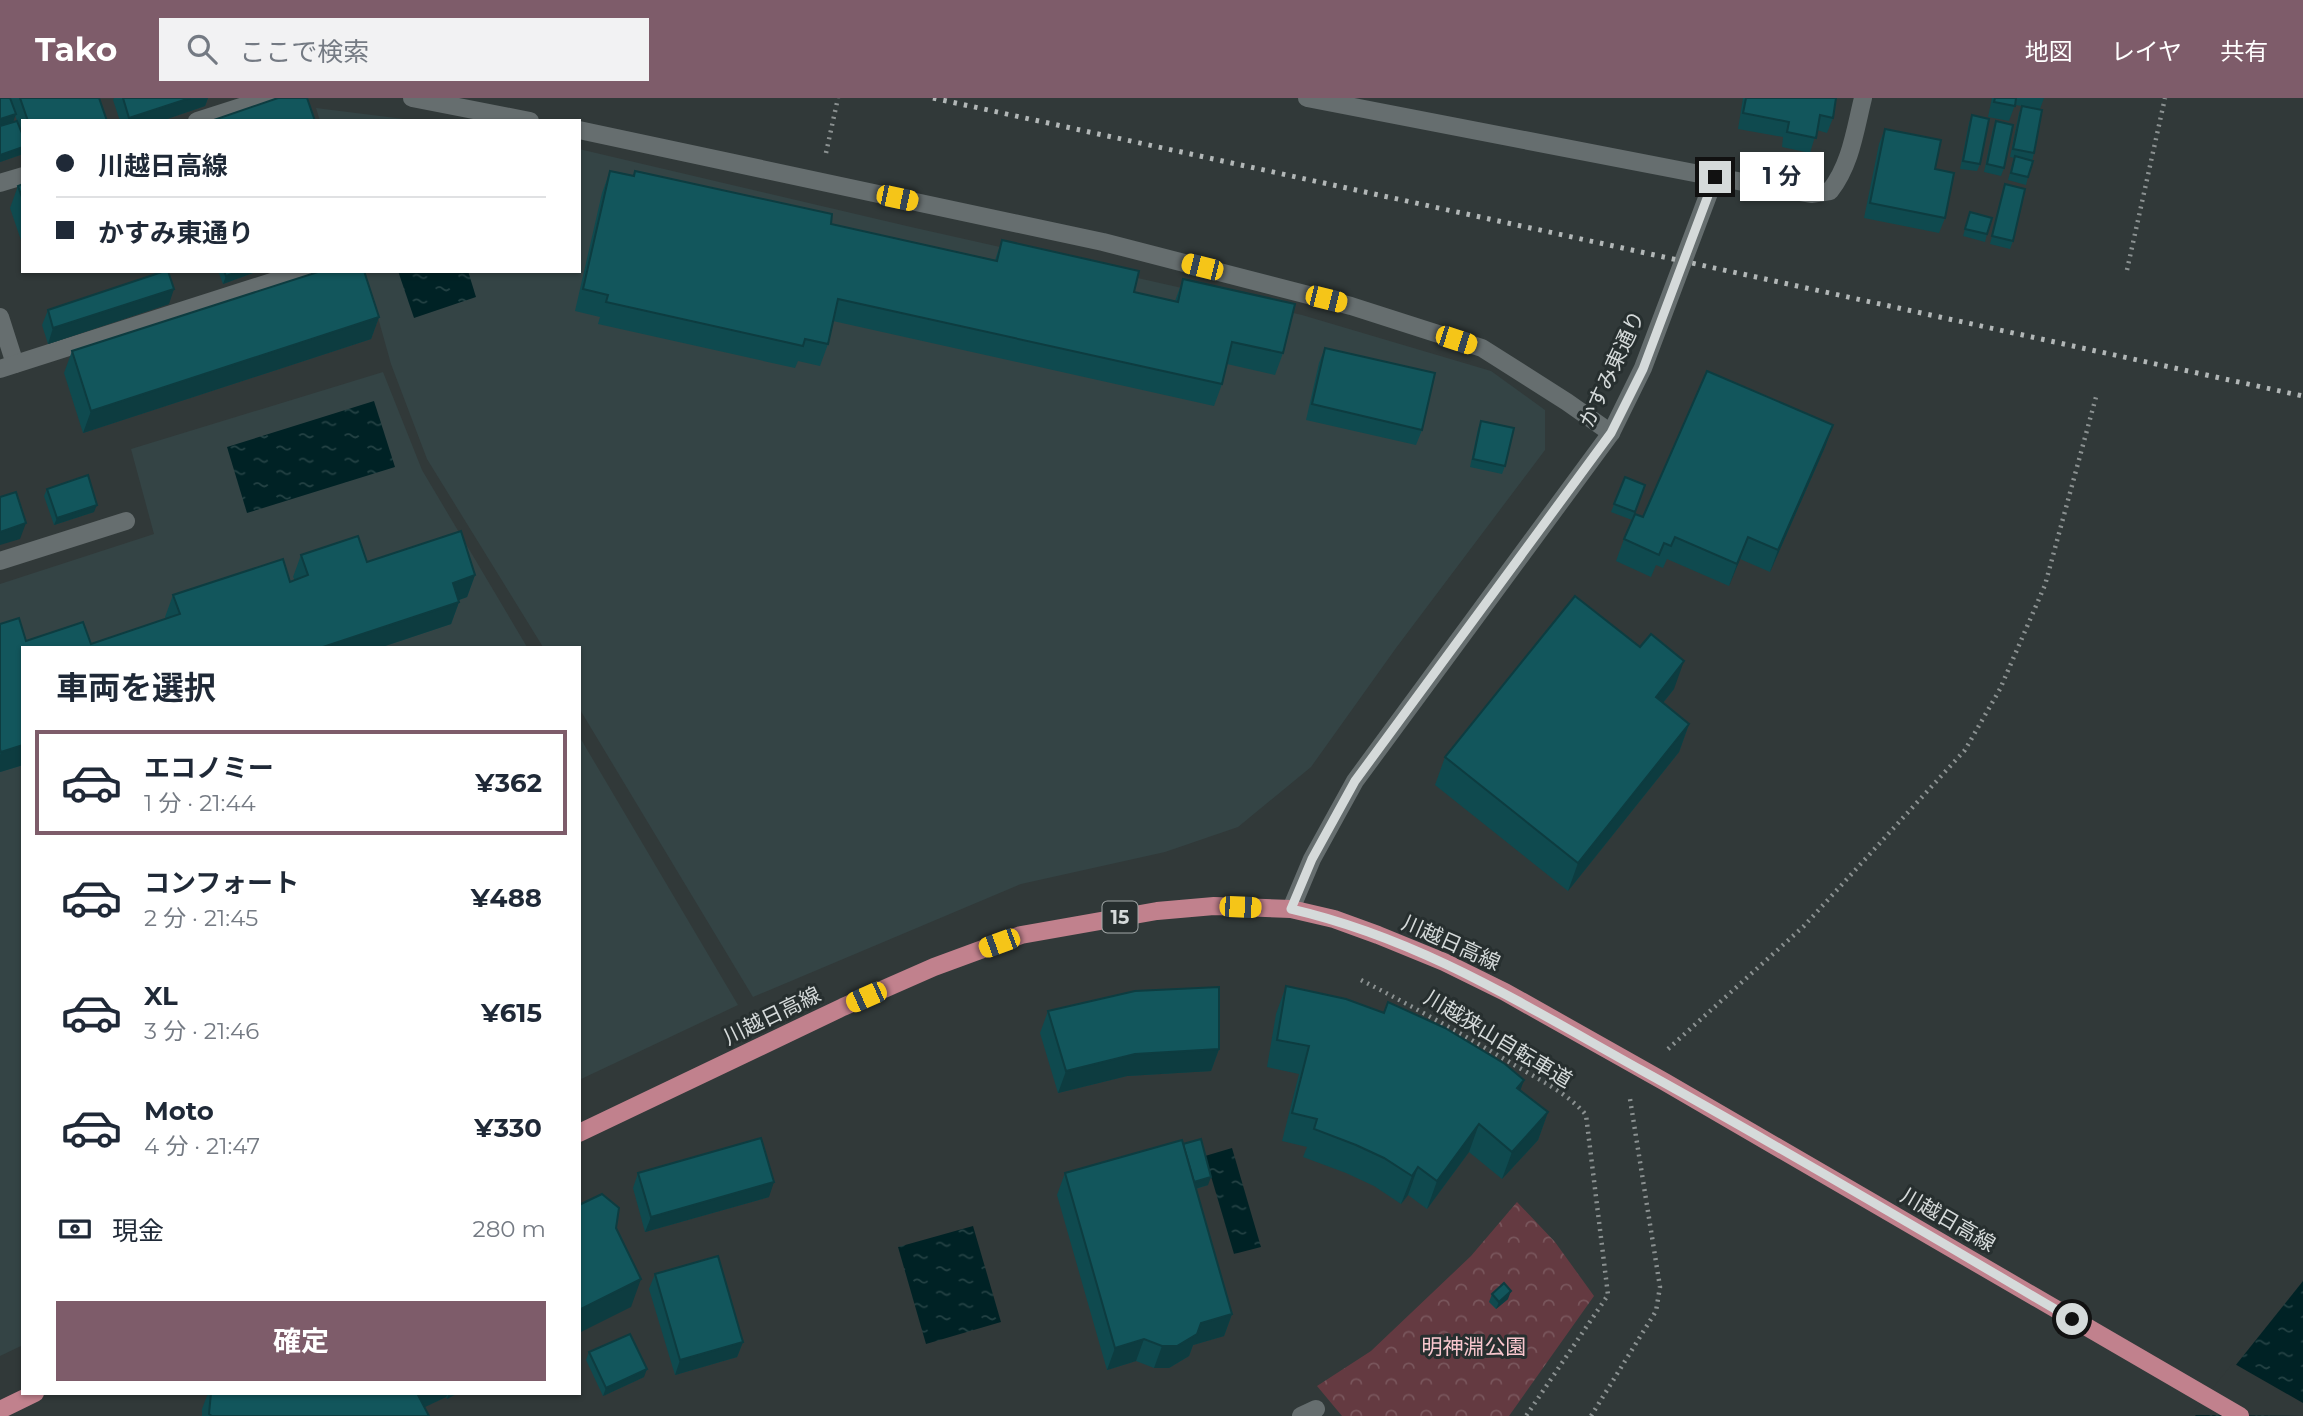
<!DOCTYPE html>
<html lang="ja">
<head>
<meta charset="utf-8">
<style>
	body { margin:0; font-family:Montserrat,"Noto Sans JP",sans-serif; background:#f2f2f3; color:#1f2937; height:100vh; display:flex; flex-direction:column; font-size:26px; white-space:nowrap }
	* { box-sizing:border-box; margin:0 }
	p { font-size:23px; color:#747a83 }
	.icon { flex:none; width:38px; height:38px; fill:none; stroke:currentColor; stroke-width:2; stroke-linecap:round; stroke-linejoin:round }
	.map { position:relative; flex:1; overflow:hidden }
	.side { position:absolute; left:21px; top:548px; width:560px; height:749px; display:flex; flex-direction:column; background:#fff; border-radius:0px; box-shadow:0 2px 5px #0004 }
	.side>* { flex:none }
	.top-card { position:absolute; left:21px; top:21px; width:560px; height:154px; border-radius:0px; box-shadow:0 2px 5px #0004; display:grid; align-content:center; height:154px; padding:0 35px; background:#fff }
	.end { position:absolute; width:32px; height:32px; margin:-16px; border:9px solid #d5dada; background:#111; box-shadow:0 0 0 4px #111 }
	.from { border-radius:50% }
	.bubble { position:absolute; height:49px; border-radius:0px; background:#fff; box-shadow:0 2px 5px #0004; font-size:23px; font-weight:700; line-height:49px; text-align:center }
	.car { position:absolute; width:21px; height:42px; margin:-21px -10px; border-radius:9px; box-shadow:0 0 5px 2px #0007; background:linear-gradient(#f5c518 24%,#345 0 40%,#f5c518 0 76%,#345 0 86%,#f5c518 0) }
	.top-card b { display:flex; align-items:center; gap:24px; height:66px; font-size:26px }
	.top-card b+b { border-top:2px solid #e0e1e3 }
	.top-card i { width:18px; height:18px; background:#1f2937 }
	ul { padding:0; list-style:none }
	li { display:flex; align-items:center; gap:21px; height:105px; margin:0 14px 10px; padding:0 21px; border:4px solid transparent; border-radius:0px }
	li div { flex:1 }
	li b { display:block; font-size:26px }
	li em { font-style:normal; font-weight:700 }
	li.selected { border-color:#7e5c6a }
	li>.icon { width:63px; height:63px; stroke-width:1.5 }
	h2 { padding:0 35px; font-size:32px; line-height:84px }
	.pay { display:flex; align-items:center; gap:18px; height:77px; padding:0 35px; font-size:26px }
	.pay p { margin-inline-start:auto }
	.action { display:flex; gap:14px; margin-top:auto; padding:14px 35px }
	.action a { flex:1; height:80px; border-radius:0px; background:#7e5c6a; color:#fff; font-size:28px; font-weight:700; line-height:80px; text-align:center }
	header { display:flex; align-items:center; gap:42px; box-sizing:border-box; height:98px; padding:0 35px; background:#7e5c6a; color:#fff }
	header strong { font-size:33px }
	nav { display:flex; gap:38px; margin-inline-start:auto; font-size:24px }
	.search { width:490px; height:63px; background:#f2f2f3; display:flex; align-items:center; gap:18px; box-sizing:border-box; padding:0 24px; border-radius:0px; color:#747a83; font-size:26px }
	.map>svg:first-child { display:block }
</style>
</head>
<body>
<header>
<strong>Tako</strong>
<div class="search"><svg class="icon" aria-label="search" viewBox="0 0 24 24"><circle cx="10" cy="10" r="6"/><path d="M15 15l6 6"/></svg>ここで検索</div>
<nav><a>地図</a><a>レイヤ</a><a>共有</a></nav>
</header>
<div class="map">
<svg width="2303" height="1318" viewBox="0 0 2303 1318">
	<defs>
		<pattern id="forest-crowns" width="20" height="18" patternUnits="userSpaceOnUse" patternTransform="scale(1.75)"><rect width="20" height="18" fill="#643a41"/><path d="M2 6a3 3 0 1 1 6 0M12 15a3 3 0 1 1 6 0" fill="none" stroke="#79565c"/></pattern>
		<pattern id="water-ripples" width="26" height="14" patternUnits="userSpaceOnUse" patternTransform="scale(1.75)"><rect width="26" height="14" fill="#002225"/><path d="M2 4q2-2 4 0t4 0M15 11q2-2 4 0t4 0" fill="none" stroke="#244244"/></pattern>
	</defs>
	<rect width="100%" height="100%" fill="#313939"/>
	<g fill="#344445">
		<path d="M 316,10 L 412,22 L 415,23 L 320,23 Z"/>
		<path d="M 579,51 L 911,129 L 1302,217 L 1491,273 L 1545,312 L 1545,352 L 1396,550 L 1311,669 L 1238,729 L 1165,754 L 1021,786 L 753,899 L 579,610 L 579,550 L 543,549 L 427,361 L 391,266 L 365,173 L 579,173 Z"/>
		<path d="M 383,274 L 422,372 L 527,549 L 23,550 L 23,1247 L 0,1258 L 0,486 L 154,436 L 131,351 Z"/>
		<path d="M 579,638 L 738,907 L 579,982 Z"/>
	</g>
	<path fill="url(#forest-crowns)" d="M 1517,1104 L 1555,1144 L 1594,1198 L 1509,1318 L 1342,1318 L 1317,1288 L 1371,1253 L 1471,1158 Z"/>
	<g fill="url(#water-ripples)">
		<path d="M 398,173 L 468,173 L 476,199 L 414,220 Z"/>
		<path d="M 374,303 L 395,369 L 247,415 L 227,349 Z"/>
		<path d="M 1232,1050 L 1261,1149 L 1234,1156 L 1205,1058 Z"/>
		<path d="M 973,1128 L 1001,1224 L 926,1246 L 898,1149 Z"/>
		<path d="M 2303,1183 L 2303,1318 L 2195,1318 Z"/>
	</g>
	<path fill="#313939" d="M 2233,1265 L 2303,1305 L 2303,1318 L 2191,1317 Z"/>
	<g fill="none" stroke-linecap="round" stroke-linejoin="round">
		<g stroke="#8b9191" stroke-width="4.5" stroke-dasharray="2 5" stroke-linecap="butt">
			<path d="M 826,55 L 838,0"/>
			<path d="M 2127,172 L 2165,0"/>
			<path d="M 1361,882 C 1412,908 1462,936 1511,965 C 1536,980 1568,995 1586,1017 L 1608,1197 L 1526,1318"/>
			<path d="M 1668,951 L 1804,828 L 1965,652 L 2000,591 L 2045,487 L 2096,299"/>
			<path d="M 1591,1318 L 1656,1213 L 1660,1189 L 1630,1001"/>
		</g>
		<g stroke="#666e6f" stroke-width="18">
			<path d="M 197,23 L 269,0"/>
			<path d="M 0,85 L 23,78"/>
			<path d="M 0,219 L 15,266"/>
			<path d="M 0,271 L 306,173"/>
			<path d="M 0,463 L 126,423"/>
		</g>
		<g stroke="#666e6f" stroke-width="18">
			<path d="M 412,0 L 530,23"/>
			<path d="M 579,32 L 1103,144 L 1351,208 L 1482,250 L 1567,304 L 1611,335"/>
			<path d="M 1715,79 L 1811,96 L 1830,93 C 1851,66 1855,32 1863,0"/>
			<path d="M 1301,1318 L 1316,1311"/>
		</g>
		<path stroke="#666e6f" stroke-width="18" d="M 1291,811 L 1312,761 L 1355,683 L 1611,335 L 1643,270 L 1715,79 L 1307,0"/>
		<g stroke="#c1818d" stroke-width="18">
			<path d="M 579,1035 L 843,909 L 934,869 L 1021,837 L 1157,813 L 1214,808 L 1291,811 L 1334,821 L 1378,837 L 1444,864 L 1505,894 L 1665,984 L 2240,1318"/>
			<path d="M 0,1312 L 35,1295"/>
		</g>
		<path stroke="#b2b7b7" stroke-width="5" stroke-dasharray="3.5 7" stroke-linecap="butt" d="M 933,0 L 2303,298"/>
	</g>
	<g fill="#0f4a4f">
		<path d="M 0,0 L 99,0 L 107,23 L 23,23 L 23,56 L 0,64 L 0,28 L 17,23 L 15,17 L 13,24 L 0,28 Z"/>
		<path d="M 114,0 L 208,0 L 205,8 L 161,23 L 120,23 L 113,2 Z"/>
		<path d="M 1743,0 L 1836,0 L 1833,20 L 1827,35 L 1817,32 L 1810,55 L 1782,49 L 1783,39 L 1738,31 Z"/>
		<path d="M 1992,0 L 2044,0 L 2040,11 L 2034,55 L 2026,87 L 2008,82 L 2014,60 L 2010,59 L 2019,15 L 2022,8 L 2015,7 L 2009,23 L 1988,19 Z"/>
		<path d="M 1972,17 L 1980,66 L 1977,73 L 1960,71 L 1969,25 Z"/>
		<path d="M 1996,23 L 2004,70 L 2001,78 L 1984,74 L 1993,31 Z"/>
		<path d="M 1885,31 L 1935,71 L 1945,120 L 1939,135 L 1864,120 L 1879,46 Z"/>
		<path d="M 610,73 L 633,78 L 635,73 L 831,126 L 995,162 L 1002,142 L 1134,194 L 1175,203 L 1183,181 L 1283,255 L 1275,277 L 1227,266 L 1222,286 L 1214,308 L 833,223 L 828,246 L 820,268 L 798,263 L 795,270 L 598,226 L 600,219 L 575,213 L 602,95 Z"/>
		<path d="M 23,86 L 23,148 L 10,110 L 18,88 Z"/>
		<path d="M 2005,86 L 2013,143 L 2010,151 L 1990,146 Z"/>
		<path d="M 1970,114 L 1987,136 L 1985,144 L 1963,138 Z"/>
		<path d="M 218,173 L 258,173 L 223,186 Z"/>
		<path d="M 169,206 L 48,246 L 42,227 L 48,212 Z"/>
		<path d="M 379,219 L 371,241 L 83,335 L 64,275 L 72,253 Z"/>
		<path d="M 1325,250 L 1422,332 L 1416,347 L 1306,322 L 1319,265 Z"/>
		<path d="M 1481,323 L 1505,368 L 1502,376 L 1470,369 L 1478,331 Z"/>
		<path d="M 1833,327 L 1825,349 L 1770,474 L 1740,461 L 1729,488 L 1667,461 L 1663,470 L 1656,467 L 1651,479 L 1616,463 L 1624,441 L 1643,419 Z"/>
		<path d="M 1625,379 L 1645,387 L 1632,422 L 1611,414 Z"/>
		<path d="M 47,391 L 94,414 L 54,427 L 44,398 Z"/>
		<path d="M 461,433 L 475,477 L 467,499 L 459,502 L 459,504 L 451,526 L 379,550 L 23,550 L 23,667 L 0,674 L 0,526 L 19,520 L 26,543 L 83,524 L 91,546 L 166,521 L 165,519 L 173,497 L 283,461 L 290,484 L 295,482 L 293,479 L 301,457 L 358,438 L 367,464 Z"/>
		<path d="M 1674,591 L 1663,605 L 1689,626 L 1679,654 L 1568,793 L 1435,687 L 1445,659 Z"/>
		<path d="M 1286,888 L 1524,982 L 1520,992 L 1548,1014 L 1538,1042 L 1502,1081 L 1469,1054 L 1427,1111 L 1408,1097 L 1401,1106 L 1374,1088 L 1346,1075 L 1303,1059 L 1307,1049 L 1282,1043 L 1299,976 L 1267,969 L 1276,916 Z"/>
		<path d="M 1048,913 L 1219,951 L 1211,973 L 1127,978 L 1058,995 L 1040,935 Z"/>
		<path d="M 1183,1046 L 1208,1087 L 1196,1091 L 1232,1216 L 1224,1238 L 1193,1247 L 1189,1258 L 1169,1270 L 1154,1270 L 1136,1263 L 1107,1272 L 1057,1097 L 1065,1075 Z"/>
		<path d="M 638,1075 L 769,1099 L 645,1134 L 633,1090 Z"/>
		<path d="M 655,1176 L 743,1244 L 737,1259 L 675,1277 L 649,1191 Z"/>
		<path d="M 1492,1196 L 1508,1201 L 1496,1211 L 1489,1204 Z"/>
		<path d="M 589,1254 L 644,1279 L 603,1298 L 586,1262 Z"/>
		<path d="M 208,1295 L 458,1295 L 447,1301 L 446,1299 L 424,1309 L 429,1318 L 202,1318 L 202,1311 Z"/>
	</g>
	<g fill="#0d3c40">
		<path d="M 190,0 L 208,0 L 205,8 L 161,23 L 128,23 L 129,20 Z"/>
		<path d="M 16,16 L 13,24 L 0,28 L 0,21 Z"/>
		<path d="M 23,49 L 23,56 L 0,64 L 0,57 Z"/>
		<path d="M 240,173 L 258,173 L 223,186 L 226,178 Z"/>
		<path d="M 174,191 L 169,206 L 48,246 L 53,230 Z"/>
		<path d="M 379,219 L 371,241 L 83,335 L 91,313 Z"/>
		<path d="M 1833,327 L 1825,349 L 1770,474 L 1778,452 Z"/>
		<path d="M 97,407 L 94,414 L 54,427 L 57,420 Z"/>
		<path d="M 26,425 L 20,441 L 0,447 L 0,434 Z"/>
		<path d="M 1748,439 L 1740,461 L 1729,488 L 1737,466 Z"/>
		<path d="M 475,477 L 467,499 L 445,507 L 453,485 Z"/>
		<path d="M 459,504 L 451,526 L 379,550 L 320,550 Z"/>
		<path d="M 1684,563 L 1674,591 L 1645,627 L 1656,599 Z"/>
		<path d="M 1689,626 L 1679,654 L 1568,793 L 1578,765 Z"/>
		<path d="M 23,647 L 23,667 L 0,674 L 0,657 L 1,654 Z"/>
		<path d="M 1219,951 L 1211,973 L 1127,978 L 1058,995 L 1066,973 L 1135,956 Z"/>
		<path d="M 1524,982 L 1514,1010 L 1517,990 Z"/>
		<path d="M 1548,1014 L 1538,1042 L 1502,1081 L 1512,1054 Z"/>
		<path d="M 1479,1026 L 1469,1054 L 1427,1111 L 1437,1083 Z"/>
		<path d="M 1418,1069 L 1408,1097 L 1401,1106 L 1412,1078 Z"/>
		<path d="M 1211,1079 L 1208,1087 L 1184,1094 L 1187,1086 Z"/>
		<path d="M 774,1084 L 769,1099 L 645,1134 L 651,1119 Z"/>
		<path d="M 641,1181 L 631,1209 L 579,1235 L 579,1212 Z"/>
		<path d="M 1511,1193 L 1508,1201 L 1496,1211 L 1499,1204 Z"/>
		<path d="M 1232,1216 L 1224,1238 L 1193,1247 L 1189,1258 L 1169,1270 L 1154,1270 L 1162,1248 L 1201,1225 Z"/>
		<path d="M 1144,1241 L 1136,1263 L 1107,1272 L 1115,1250 Z"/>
		<path d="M 743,1244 L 737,1259 L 675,1277 L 680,1262 Z"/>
		<path d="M 647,1271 L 644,1279 L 603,1298 L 606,1290 Z"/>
		<path d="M 413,1295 L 448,1295 L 446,1299 L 406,1318 Z"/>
		<path d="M 449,1295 L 458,1295 L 447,1301 Z"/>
	</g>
	<g fill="#12565c" stroke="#0d3c40" stroke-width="2">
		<path d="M 0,0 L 10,0 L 16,16 L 0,21 Z"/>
		<path d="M 20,0 L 99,0 L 107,23 L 28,23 Z"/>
		<path d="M 123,0 L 190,0 L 129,20 Z"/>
		<path d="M 278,0 L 307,0 L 315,23 L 211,23 Z"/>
		<path d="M 1746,0 L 1836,0 L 1833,20 L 1820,17 L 1816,40 L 1787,34 L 1789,24 L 1743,15 Z"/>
		<path d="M 1995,0 L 2016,0 L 2015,8 L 1994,4 Z"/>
		<path d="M 2022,8 L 2042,12 L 2034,55 L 2013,51 Z"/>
		<path d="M 1972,17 L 1989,21 L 1980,66 L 1963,63 Z"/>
		<path d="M 17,23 L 23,38 L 23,49 L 0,57 L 0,28 Z"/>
		<path d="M 1996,23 L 2013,27 L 2004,70 L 1987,66 Z"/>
		<path d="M 1885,31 L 1941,42 L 1935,71 L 1954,75 L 1945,120 L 1870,105 Z"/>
		<path d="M 2015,58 L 2033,63 L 2028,79 L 2011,75 Z"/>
		<path d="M 610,73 L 634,78 L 635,73 L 832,116 L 831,126 L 997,163 L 1002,142 L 1139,173 L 1134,194 L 1178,204 L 1183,181 L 1295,206 L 1283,255 L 1232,244 L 1222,286 L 838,201 L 828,246 L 805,241 L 803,248 L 606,204 L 608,197 L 583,191 Z"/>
		<path d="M 23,86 L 23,102 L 18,88 Z"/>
		<path d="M 2005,86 L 2025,91 L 2013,143 L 1992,138 Z"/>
		<path d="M 1970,114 L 1992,120 L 1987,136 L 1965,131 Z"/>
		<path d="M 165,173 L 168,173 L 174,191 L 53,230 L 48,212 Z"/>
		<path d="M 224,173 L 240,173 L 226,178 Z"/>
		<path d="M 321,173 L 364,173 L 379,219 L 91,313 L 72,253 Z"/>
		<path d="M 1325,250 L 1435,275 L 1422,332 L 1312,306 Z"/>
		<path d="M 1707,273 L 1833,327 L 1778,452 L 1748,439 L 1737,466 L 1675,439 L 1671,448 L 1664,445 L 1659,457 L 1624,441 L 1635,416 L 1643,419 Z"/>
		<path d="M 1481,323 L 1514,330 L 1505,368 L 1473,361 Z"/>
		<path d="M 88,377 L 97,407 L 57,420 L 47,391 Z"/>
		<path d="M 1625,379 L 1645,387 L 1635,414 L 1614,406 Z"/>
		<path d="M 16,394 L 26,425 L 0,434 L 0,399 Z"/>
		<path d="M 461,433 L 475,477 L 453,485 L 459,504 L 320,550 L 23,550 L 23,647 L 1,654 L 0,651 L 0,526 L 19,520 L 26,543 L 83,524 L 91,546 L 180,516 L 173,497 L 283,461 L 290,484 L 308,477 L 301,457 L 358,438 L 367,464 Z"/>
		<path d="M 1575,498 L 1640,549 L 1651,536 L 1684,563 L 1656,599 L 1689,626 L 1578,765 L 1445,659 Z"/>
		<path d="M 1286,888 L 1346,901 L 1384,915 L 1388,904 L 1445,930 L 1505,966 L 1524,982 L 1517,990 L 1548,1014 L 1512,1054 L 1479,1026 L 1437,1083 L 1418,1069 L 1412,1078 L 1384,1060 L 1356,1047 L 1314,1031 L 1317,1021 L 1292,1015 L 1309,948 L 1277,942 Z"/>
		<path d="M 1219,889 L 1219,951 L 1135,956 L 1066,973 L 1048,913 L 1135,893 Z"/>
		<path d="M 761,1040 L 774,1084 L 651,1119 L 638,1075 Z"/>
		<path d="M 1201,1041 L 1211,1079 L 1194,1084 L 1183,1046 Z"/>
		<path d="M 1182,1042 L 1232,1216 L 1201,1225 L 1197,1236 L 1177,1248 L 1162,1248 L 1144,1241 L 1115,1250 L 1065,1075 Z"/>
		<path d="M 602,1096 L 619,1110 L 616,1130 L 641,1181 L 579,1212 L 579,1107 Z"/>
		<path d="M 718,1158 L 743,1244 L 680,1262 L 655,1176 Z"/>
		<path d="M 1504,1185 L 1511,1193 L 1499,1204 L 1492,1196 Z"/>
		<path d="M 630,1236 L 647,1271 L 606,1290 L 589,1254 Z"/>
		<path d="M 211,1295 L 417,1295 L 429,1318 L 212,1318 L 209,1316 Z"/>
	</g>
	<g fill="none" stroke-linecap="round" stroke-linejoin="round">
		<path stroke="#d5dada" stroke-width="9" d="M 1715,79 L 1643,271 L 1611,335 L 1355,683 L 1312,761 L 1291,811 C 1421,841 1526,908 1641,972 C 1786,1052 1929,1137 2072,1221"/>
	</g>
	<g text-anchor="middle" stroke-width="6" stroke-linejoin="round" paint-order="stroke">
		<rect fill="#272f2f" stroke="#a1a7a7" stroke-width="2" x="1102.5" y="803.5" width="35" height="31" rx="5"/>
		<g font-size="19" font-weight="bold" fill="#d5dada">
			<text x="1120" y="826">15</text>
		</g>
		<g font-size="21" fill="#d5dada" stroke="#272f2f">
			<text transform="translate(1612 271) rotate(-65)" y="7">かすみ東通り</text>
			<text transform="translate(1451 845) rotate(24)" y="7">川越日高線</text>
			<text transform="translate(772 918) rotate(-26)" y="7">川越日高線</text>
			<text transform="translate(1498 941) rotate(31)" y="7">川越狭山自転車道</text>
			<text transform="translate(1948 1122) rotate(30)" y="7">川越日高線</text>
		</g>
		<g font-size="21" fill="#f9c7ce" stroke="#272f2f">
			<text x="1474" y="1256">明神淵公園</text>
		</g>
	</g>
</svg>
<i class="end from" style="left:2072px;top:1221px"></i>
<i class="end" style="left:1715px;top:79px"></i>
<div class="bubble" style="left:1740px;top:54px;width:84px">1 分</div>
<i class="car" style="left:897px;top:100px;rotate:102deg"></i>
<i class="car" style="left:1202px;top:169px;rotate:284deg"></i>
<i class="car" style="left:1326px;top:201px;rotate:104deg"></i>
<i class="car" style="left:1456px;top:242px;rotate:108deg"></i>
<i class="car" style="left:1240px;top:809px;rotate:92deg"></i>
<i class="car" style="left:999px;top:845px;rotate:250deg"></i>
<i class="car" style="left:866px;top:899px;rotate:246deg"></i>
<div class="top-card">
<b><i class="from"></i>川越日高線</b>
<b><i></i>かすみ東通り</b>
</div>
<section class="side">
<h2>車両を選択</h2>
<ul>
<li class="selected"><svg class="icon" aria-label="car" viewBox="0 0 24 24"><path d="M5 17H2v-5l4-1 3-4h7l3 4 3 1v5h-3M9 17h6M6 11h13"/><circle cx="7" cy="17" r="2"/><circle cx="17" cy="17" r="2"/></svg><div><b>エコノミー</b><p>1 分 · 21:44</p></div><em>¥362</em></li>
<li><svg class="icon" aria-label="car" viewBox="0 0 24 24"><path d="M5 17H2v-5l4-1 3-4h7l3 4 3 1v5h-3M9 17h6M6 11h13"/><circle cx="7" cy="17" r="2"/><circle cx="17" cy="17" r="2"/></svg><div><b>コンフォート</b><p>2 分 · 21:45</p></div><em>¥488</em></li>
<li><svg class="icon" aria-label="car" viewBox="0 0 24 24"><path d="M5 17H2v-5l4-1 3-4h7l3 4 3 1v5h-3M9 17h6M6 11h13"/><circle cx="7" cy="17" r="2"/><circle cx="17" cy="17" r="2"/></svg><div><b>XL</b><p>3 分 · 21:46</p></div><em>¥615</em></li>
<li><svg class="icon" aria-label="car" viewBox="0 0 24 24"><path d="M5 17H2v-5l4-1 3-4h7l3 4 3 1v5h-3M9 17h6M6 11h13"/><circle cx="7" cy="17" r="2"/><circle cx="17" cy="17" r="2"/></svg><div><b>Moto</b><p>4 分 · 21:47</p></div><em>¥330</em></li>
</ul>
<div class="pay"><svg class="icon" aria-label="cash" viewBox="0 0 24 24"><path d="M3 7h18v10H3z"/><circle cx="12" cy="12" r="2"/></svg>現金<p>280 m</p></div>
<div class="action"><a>確定</a></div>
</section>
</div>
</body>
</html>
